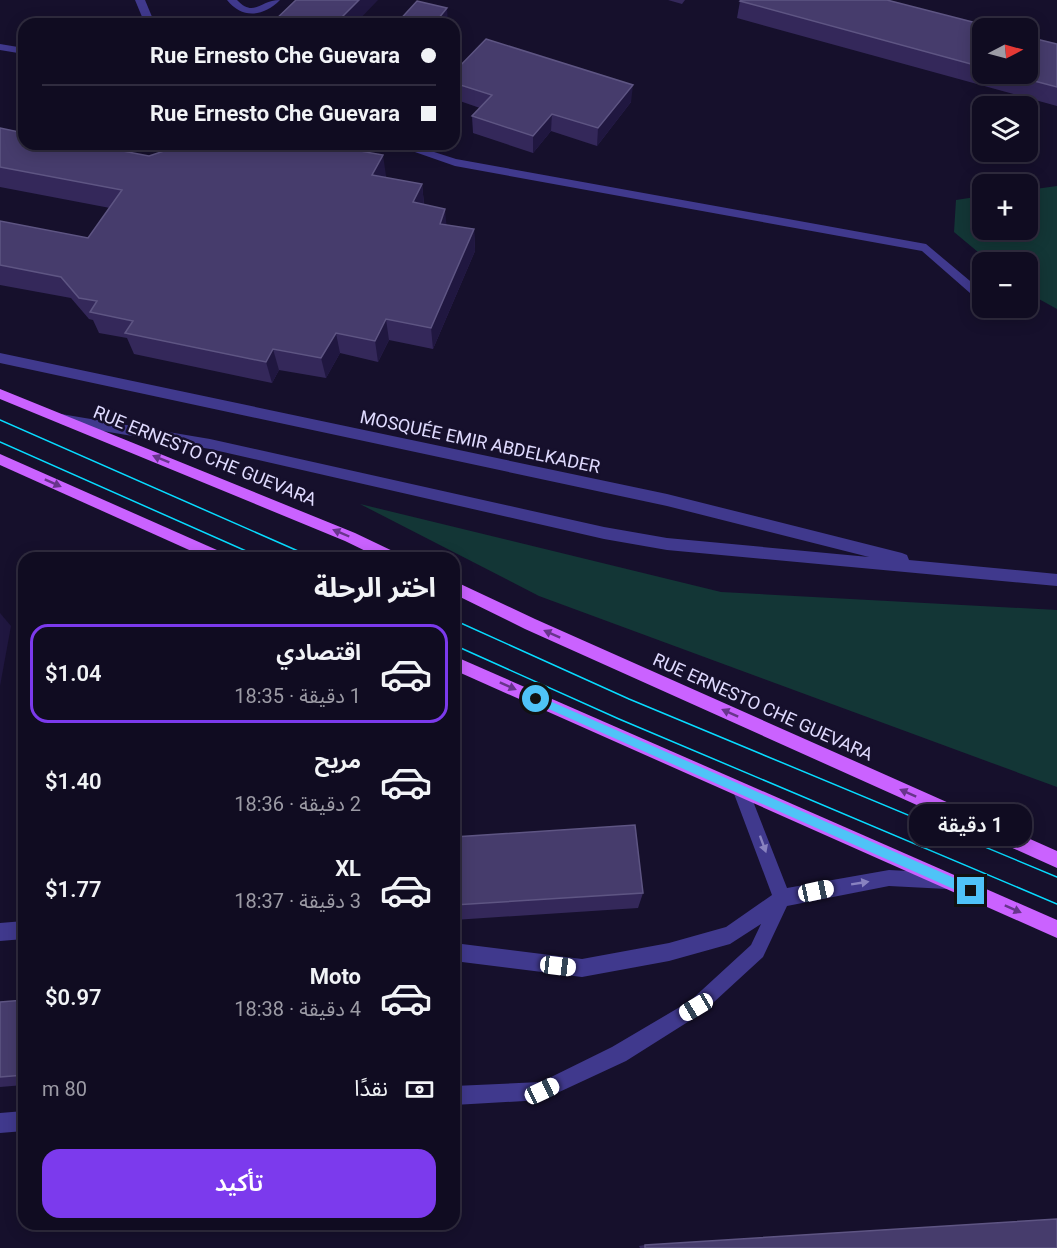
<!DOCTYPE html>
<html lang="ar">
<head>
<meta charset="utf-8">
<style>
	body { margin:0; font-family:Roboto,"Noto Sans Arabic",sans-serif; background:#19152a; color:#f1f3f6; direction:rtl; height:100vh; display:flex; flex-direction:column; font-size:22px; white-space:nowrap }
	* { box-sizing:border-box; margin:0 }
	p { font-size:20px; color:#9c9ba5 }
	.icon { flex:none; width:33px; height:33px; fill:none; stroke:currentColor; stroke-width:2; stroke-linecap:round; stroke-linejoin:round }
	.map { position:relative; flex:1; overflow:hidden; direction:ltr }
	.panel { position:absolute; left:18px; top:552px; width:442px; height:678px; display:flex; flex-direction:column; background:#100c21; border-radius:18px; box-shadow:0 3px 15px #0003,0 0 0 2px #302c3f; direction:rtl }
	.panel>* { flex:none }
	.banner { position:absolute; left:18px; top:18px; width:442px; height:132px; border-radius:18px; box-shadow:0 3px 15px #0003,0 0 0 2px #302c3f; direction:rtl; display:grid; align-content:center; height:132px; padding:0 24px; background:#100c21 }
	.needle { width:39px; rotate:84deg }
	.buttons { position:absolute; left:972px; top:18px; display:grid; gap:12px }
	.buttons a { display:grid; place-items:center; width:66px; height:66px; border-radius:12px; background:#100c21; box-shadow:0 3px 15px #0003,0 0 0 2px #302c3f; font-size:30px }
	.end { position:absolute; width:27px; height:27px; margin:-14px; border:8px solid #4fc3f7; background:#111; box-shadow:0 0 0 3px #111 }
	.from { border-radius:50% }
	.bubble { position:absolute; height:42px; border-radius:18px; background:#100c21; box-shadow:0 3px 15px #0003,0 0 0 2px #302c3f; font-size:20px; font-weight:600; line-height:42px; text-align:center; direction:rtl }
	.car { position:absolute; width:18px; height:36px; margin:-18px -9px; border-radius:8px; box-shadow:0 0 4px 2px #0007; background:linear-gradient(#fff 24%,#345 0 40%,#fff 0 76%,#345 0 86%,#fff 0) }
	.banner b { display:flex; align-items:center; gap:21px; height:57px; font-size:22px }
	.banner b+b { border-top:2px solid #302c3f }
	.banner i { width:15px; height:15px; background:#f1f3f6 }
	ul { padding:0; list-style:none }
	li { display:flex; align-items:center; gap:18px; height:99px; margin:0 12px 9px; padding:0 12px; border:3px solid transparent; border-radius:18px }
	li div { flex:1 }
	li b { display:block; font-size:22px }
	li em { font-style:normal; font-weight:600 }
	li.active { border-color:#7c3aed }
	li>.icon { width:54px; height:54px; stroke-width:1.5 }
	h2 { padding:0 24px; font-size:27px; line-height:72px }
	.pay { display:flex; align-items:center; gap:15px; height:66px; padding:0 24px; font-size:22px }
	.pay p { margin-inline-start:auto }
	.cta { display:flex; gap:12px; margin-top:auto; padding:12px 24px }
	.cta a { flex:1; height:69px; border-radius:18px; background:#7c3aed; color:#fff; font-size:24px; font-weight:600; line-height:69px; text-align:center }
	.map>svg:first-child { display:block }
</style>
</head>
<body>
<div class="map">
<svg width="1057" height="1248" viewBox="0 0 1057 1248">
	<rect width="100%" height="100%" fill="#16102c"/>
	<g fill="#133636">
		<path d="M 1057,186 L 1057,309 L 1028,293 L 1028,262 L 990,262 L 954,232 L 956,200 L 982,196 L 982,230 L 1028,230 L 1028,190 Z"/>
		<path d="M 360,504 L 721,592 L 1057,610 L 1057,787 L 539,596 Z"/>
	</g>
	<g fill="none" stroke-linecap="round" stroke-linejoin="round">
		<g fill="#40398d" fill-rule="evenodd">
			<path d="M 135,0 L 145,0 L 155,24 L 145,24 Z"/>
			<path d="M 227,0 L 237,0 C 254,18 260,0 280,0 C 263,17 242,19 227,0 Z"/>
			<path d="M 0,44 L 24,48 L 24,54 L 0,50 Z"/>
			<path d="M 392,144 L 409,144 L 456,159 L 926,244 L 982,291 L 982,301 L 978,300 L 922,251 L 455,166 Z"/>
			<path d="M 0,353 L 667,494 L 902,553 L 907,555 L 909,560 L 1057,574 L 1057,586 L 667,550 L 604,539 L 210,449 L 61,424 L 54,419 L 61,414 L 210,439 L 604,527 L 667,538 L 869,557 L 667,506 L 0,363 Z"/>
			<path d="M 741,783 L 747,786 L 749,791 L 787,888 L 889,870 L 947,873 L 953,875 L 956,881 L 953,887 L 947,889 L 889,886 L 787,906 L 763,957 L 702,1013 L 626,1061 L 542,1100 L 454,1105 L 454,1086 L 541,1082 L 612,1047 L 690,1001 L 751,945 L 761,924 L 730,944 L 669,961 L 582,977 L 454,961 L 454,943 L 582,959 L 669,943 L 726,927 L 772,895 L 733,791 L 735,786 Z"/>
			<path d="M 24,921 L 24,939 L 0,941 L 0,923 Z"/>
			<path d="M 24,1111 L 24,1131 L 0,1133 L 0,1113 Z"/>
		</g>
		<g fill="#ca62ff" fill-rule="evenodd">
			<path d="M 0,389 L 355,533 L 399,554 L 401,558 L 380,558 L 345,541 L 0,399 Z"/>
			<path d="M 0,454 L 226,554 L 228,558 L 207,558 L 0,465 Z"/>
			<path d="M 454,581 L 535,619 L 1057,851 L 1057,868 L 525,629 L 454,594 Z"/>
			<path d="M 454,656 L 1057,920 L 1057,938 L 454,670 Z"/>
		</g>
		<g stroke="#07dcff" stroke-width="1.5">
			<path d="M 0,420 L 314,558"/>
			<path d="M 0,442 L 262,558"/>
			<path d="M 454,620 L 629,699 L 1057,877"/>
			<path d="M 454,645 L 619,719 L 1057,904"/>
		</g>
	</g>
	<g fill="#34285a">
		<path d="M 668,0 L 685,0 L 682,4 Z"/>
		<path d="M 740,1 L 982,28 L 982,74 L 1028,74 L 1057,44 L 1057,106 L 737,18 Z"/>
		<path d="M 274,21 L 355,24 L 275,24 Z"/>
		<path d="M 454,72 L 631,102 L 597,146 L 551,131 L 533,153 L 473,133 L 472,116 L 480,108 L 454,99 Z"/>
		<path d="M 0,128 L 149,156 L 199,151 L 204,144 L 364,144 L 365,152 L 386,176 L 386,178 L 422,184 L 424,204 L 447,225 L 474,229 L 475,251 L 433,349 L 389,340 L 378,362 L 340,353 L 326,378 L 279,370 L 272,383 L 134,354 L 127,338 L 99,333 L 93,320 L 89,319 L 71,298 L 0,285 L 0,221 L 88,238 L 110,208 L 0,187 Z"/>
		<path d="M 454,837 L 643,893 L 638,908 L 454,920 Z"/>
		<path d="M 24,1000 L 24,1085 L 0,1087 L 0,1002 Z"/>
		<path d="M 645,1245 L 1057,1248 L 640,1248 L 639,1246 Z"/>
	</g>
	<g fill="#201740">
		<path d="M 359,0 L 378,0 L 355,24 L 335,24 Z"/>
		<path d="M 447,8 L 448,24 L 434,24 Z"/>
		<path d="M 633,85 L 631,102 L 597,146 L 598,128 Z"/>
		<path d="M 552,114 L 551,131 L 533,153 L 533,136 Z"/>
		<path d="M 363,144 L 364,144 L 367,164 L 360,151 Z"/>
		<path d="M 383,155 L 386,176 L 376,197 L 372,175 Z"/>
		<path d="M 422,184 L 424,205 L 413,202 Z"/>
		<path d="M 445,209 L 447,231 L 440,224 Z"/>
		<path d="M 474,229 L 475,251 L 433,349 L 431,328 Z"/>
		<path d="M 386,319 L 389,340 L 378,362 L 375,341 Z"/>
		<path d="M 336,333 L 340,353 L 326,378 L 321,358 Z"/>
		<path d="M 273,349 L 279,370 L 272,383 L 266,362 Z"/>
		<path d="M 0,613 L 11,626 L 0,686 Z"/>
	</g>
	<g fill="#463c6c" stroke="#5e5583" stroke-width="1.5">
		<path d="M 296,0 L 359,0 L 335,24 L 286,24 L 274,21 Z"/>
		<path d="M 741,0 L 887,0 L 996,28 L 982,28 L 982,67 L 740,1 Z"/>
		<path d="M 417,1 L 447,8 L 434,24 L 396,24 Z"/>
		<path d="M 1028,37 L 1057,44 L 1057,87 L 1008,74 L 1028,74 Z"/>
		<path d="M 486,39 L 633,85 L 598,128 L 552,114 L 533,136 L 472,116 L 492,95 L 454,83 L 454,72 Z"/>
		<path d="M 0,128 L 24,133 L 24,144 L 86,144 L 149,156 L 182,145 L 199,151 L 204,144 L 363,144 L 360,151 L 383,155 L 372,175 L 422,184 L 413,202 L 445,209 L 440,224 L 474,229 L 431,328 L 386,319 L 375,341 L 336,333 L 321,358 L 273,349 L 266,362 L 125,333 L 133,321 L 90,312 L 97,301 L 79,298 L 61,277 L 0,265 L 0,221 L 88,238 L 122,190 L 0,167 Z"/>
		<path d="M 635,825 L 643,893 L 454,905 L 454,837 Z"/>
		<path d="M 24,1000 L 24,1075 L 0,1077 L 0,1002 Z"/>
		<path d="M 1057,1219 L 1057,1248 L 645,1248 L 645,1245 Z"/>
	</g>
	<defs><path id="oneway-solid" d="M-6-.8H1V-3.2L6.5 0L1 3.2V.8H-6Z" transform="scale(1.5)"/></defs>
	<g fill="#67358b">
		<use href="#oneway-solid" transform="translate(161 459) rotate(-158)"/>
		<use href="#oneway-solid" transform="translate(53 483) rotate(24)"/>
		<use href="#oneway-solid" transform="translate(341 533) rotate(-157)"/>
		<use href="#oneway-solid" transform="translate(552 634) rotate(-156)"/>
		<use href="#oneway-solid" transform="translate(508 686) rotate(24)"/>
		<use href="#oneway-solid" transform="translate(730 713) rotate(-156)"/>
		<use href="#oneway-solid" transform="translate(908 793) rotate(-156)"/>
		<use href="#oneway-solid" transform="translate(1013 909) rotate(24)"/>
	</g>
	<g fill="#8882c0">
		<use href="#oneway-solid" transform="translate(763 844) rotate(70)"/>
		<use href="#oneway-solid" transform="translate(860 883) rotate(-9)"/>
	</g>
	<path fill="#4fc3f7" d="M 536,695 L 975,887 L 975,895 L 967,895 L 533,702 L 533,696 Z"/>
	<g text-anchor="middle" stroke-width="5" stroke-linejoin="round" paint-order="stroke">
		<g font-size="18" fill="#e0dbff" stroke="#16102c">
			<text transform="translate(480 442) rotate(12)" y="6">MOSQUÉE EMIR ABDELKADER</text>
			<text transform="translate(205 456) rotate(22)" y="6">RUE ERNESTO CHE GUEVARA</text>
			<text transform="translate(763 707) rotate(24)" y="6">RUE ERNESTO CHE GUEVARA</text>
		</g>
	</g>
</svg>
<div class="buttons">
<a><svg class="needle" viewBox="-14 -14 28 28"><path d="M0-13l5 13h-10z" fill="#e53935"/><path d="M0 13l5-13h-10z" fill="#9c9ba5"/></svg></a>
<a><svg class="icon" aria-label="layers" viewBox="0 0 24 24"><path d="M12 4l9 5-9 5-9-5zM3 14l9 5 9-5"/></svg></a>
<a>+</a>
<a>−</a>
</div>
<i class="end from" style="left:536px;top:699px"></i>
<i class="end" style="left:971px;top:891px"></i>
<div class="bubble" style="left:909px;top:804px;width:123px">1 دقيقة</div>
<i class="car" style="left:816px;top:891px;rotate:78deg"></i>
<i class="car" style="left:558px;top:966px;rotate:97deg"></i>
<i class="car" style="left:696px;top:1007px;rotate:239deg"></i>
<i class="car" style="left:542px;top:1091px;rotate:65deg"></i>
<div class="banner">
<b><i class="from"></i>Rue Ernesto Che Guevara</b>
<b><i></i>Rue Ernesto Che Guevara</b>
</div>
<section class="panel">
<h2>اختر الرحلة</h2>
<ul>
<li class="active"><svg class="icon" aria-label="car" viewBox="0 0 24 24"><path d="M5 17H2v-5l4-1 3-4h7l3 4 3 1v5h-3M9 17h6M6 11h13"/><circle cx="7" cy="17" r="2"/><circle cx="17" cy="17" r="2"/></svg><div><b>اقتصادي</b><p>1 دقيقة · 18:35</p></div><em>$1.04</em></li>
<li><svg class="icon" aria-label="car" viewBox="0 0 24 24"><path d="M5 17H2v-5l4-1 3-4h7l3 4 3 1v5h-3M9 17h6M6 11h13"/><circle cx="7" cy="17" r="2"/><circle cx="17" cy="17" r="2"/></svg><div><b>مريح</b><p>2 دقيقة · 18:36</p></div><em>$1.40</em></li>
<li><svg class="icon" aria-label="car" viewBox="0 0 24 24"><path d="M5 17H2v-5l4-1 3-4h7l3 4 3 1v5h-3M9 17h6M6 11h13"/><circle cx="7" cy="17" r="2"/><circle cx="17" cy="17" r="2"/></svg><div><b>XL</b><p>3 دقيقة · 18:37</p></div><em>$1.77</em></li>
<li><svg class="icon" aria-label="car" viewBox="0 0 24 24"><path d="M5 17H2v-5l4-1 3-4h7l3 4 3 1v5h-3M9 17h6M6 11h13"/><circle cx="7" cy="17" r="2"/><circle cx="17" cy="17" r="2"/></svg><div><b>Moto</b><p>4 دقيقة · 18:38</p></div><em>$0.97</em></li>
</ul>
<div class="pay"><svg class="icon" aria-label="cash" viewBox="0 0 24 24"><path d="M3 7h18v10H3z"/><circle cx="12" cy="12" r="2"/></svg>نقدًا<p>80 m</p></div>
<div class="cta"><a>تأكيد</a></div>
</section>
</div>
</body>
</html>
